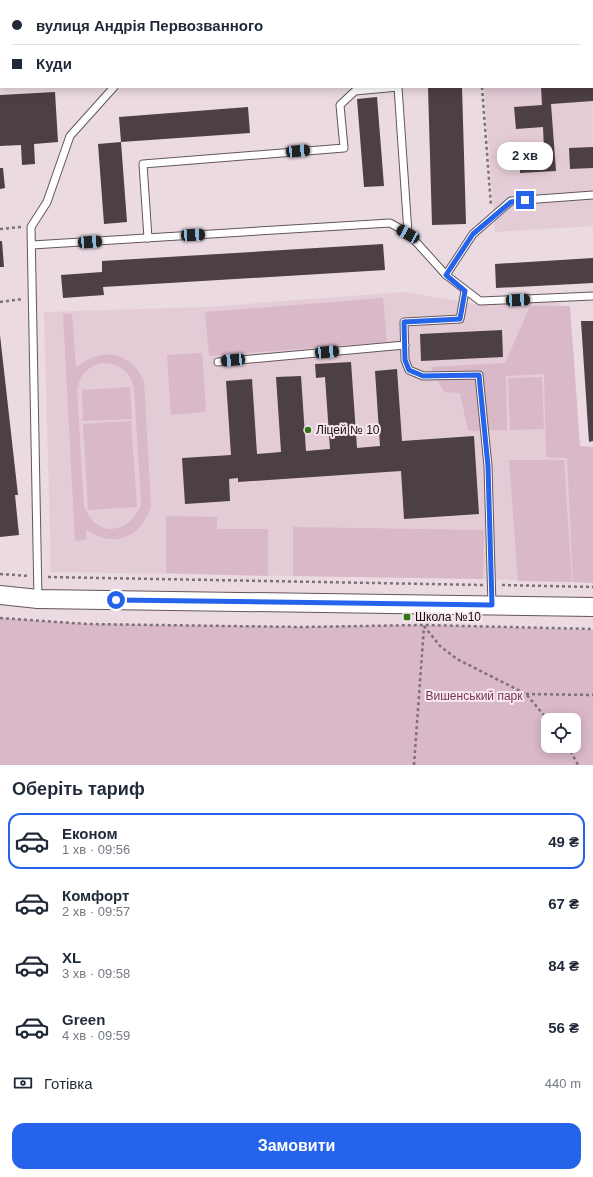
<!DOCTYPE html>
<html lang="uk">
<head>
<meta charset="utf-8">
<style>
	body { margin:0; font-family:Helvetica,sans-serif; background:#f2f2f3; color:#1f2937; height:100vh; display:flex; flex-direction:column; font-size:15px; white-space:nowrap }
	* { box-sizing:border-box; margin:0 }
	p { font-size:13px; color:#747a83 }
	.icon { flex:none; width:22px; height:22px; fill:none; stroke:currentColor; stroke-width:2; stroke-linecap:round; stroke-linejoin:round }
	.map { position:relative; height:765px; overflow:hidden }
	.side { display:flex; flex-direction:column; background:#fff; flex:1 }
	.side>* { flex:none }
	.banner { position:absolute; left:0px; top:0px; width:593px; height:88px; box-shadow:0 2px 10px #0003; display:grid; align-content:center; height:88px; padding:0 12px; background:#fff }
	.controls { position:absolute; left:541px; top:713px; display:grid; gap:8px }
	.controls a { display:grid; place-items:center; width:40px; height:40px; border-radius:8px; background:#fff; box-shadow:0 2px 10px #0003; font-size:20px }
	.end { position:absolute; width:18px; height:18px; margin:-9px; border:5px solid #2563eb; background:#fff; box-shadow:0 0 0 2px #fff }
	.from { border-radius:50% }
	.bubble { position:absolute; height:28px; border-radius:12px; background:#fff; box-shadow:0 2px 10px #0003; font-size:13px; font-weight:700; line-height:28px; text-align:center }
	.car { position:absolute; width:12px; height:24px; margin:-12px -6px; border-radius:5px; box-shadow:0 0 3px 1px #0007; background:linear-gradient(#222 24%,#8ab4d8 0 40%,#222 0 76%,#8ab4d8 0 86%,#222 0) }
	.banner b { display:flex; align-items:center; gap:14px; height:38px; font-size:15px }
	.banner b+b { border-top:1px solid #e0e1e3 }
	.banner i { width:10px; height:10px; background:#1f2937 }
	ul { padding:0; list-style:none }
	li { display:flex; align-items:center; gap:12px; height:56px; margin:0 8px 6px; padding:0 4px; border:2px solid transparent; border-radius:12px }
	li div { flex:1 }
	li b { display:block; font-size:15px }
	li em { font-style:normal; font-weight:700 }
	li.selected { border-color:#2563eb }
	li>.icon { width:36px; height:36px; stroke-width:1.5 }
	h2 { padding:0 12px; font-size:18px; line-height:48px }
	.pay { display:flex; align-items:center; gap:10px; height:44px; padding:0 12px; font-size:15px }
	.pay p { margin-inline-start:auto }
	.action { display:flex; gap:8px; margin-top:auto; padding:8px 12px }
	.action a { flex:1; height:46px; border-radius:12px; background:#2563eb; color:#fff; font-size:16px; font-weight:700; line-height:46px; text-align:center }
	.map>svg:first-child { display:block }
</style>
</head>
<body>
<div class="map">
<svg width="593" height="765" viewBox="0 0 593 765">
	<rect width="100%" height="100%" fill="#ebdae2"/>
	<g fill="#e4ccd7">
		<path d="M 0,0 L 170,0 L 170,1 L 1,1 L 0,84 Z"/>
		<path d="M 592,6 L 593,226 L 495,232 L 484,87 L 592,87 Z"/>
		<path d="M 404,292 L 481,305 L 559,302 L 577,582 L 486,579 L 51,572 L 44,312 L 205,307 Z"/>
	</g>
	<g fill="#d9b8c7" fill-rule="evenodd">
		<path d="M 383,298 L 387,342 L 209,356 L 205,312 Z"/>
		<path d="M 530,306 L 570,306 L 580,446 L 593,447 L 593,583 L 573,582 L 567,458 L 546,457 L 544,374 L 506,376 L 507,430 L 468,431 L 460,393 L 444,392 L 430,367 L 505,363 Z"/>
		<path d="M 63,314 L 72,314 L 76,368 C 100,347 130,350 144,381 L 151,506 C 141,537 115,550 86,529 L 86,540 L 75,541 ZM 101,363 C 118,363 131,371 134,388 L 141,504 C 134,525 110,539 92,520 C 89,517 87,511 84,507 L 77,390 C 80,375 87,367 101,363 Z"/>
		<path d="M 202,353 L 206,412 L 171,415 L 167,355 Z"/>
		<path d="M 542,377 L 544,429 L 510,430 L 508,378 Z"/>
		<path d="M 130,387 L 132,419 L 83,421 L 82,390 Z"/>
		<path d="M 131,421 L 137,507 L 88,510 L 83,424 Z"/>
		<path d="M 509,460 L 564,460 L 572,582 L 518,581 Z"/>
		<path d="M 166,516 L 217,517 L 217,529 L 268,529 L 268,576 L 166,573 Z"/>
		<path d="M 293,527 L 484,530 L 483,579 L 293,576 Z"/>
		<path d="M 0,618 L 87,624 L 301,627 L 424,625 L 593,630 L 593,765 L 0,765 ZM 548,720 L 574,720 L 574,746 L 548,746 Z"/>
	</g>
	<g fill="#4c3f45">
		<path d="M 428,87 L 462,87 L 466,224 L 432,225 Z"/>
		<path d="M 541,87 L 593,87 L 593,101 L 551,104 L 556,171 L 520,173 L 519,152 L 544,150 L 543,127 L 516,129 L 514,107 L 542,105 Z"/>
		<path d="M 55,92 L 58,142 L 34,144 L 35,164 L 22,165 L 21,145 L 0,146 L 0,95 Z"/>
		<path d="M 377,97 L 384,186 L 364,187 L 357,99 Z"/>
		<path d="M 248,107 L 250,133 L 121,142 L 127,222 L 104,224 L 98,144 L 121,142 L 119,117 Z"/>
		<path d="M 593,147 L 593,168 L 570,169 L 569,148 Z"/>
		<path d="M 0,168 L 3,168 L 5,188 L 0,189 Z"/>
		<path d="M 0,241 L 2,241 L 4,267 L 0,267 Z"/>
		<path d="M 383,244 L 385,270 L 103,287 L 104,295 L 63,298 L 61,275 L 102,272 L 102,261 Z"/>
		<path d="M 593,258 L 593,283 L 496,288 L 495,264 Z"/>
		<path d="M 581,321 L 593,321 L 593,441 L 589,442 Z"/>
		<path d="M 502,330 L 503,357 L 421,361 L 420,334 Z"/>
		<path d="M 0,335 L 18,495 L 15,495 L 19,535 L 0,537 Z"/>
		<path d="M 351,362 L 357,448 L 380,446 L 375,371 L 397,369 L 402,441 L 474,436 L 479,514 L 404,519 L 401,471 L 238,482 L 238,478 L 229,479 L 230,501 L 185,504 L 182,458 L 231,455 L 226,381 L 252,379 L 257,454 L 281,452 L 276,377 L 301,376 L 306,451 L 330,449 L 325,377 L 316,378 L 315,364 Z"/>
	</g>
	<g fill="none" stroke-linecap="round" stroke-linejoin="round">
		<g stroke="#64565c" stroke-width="9">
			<g id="service">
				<path d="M 228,0 L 228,1"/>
				<path d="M 389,0 L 389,1"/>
				<path d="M 530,0 L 540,1"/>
				<path d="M 551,0 L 551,1"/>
				<path d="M 196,1 L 197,0"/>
				<path d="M 288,1 L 305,0"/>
				<path d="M 568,1 L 583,0"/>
				<path d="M 398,87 L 408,233"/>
				<path d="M 148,238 L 143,164 L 344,148 L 340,105 L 355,91 L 398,87"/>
				<path d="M 32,245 L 390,223 L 408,233 L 446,275 L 480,301 L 593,296"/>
				<path d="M 446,275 L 473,234 L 511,201 L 593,195"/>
				<path d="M 465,291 L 460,319 L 404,322 L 405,360 L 409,370 L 423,376 L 479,375 L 488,466 L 492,605"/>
				<path d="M 218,362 L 405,345"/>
				<path d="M 38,599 L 31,227 L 47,202 L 70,136 L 114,87"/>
			</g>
		</g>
		<g stroke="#64565c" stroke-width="20">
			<path id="tertiary" d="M 0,595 L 38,599 L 593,607"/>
		</g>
		<g stroke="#7c7176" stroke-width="2.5" stroke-dasharray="3 3" stroke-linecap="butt">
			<path d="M 477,0 L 477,1"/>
			<path d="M 404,1 L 405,0"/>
			<path d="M 482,87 L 491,206"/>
			<path d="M 0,229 L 21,227"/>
			<path d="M 0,302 L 23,299"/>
			<path d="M 0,574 L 29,576"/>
			<path d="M 48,577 L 483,585"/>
			<path d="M 502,585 L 593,587"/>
			<path d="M 0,618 L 87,624 L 301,627 L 424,625 L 593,629"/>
			<path d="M 424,626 L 440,646 L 457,659 L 526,694 L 548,720"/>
			<path d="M 526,694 L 593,695"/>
			<path d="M 568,746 L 578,765"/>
			<path d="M 414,765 L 424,626"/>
		</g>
		<use href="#service" stroke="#fff" stroke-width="7"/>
		<use href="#tertiary" stroke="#fff" stroke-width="18"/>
	</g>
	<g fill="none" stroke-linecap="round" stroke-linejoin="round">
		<path stroke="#2563eb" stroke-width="5" d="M 116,600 L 492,605 L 488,466 L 479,375 L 423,376 L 409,370 L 405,360 L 404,322 L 460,319 L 465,291 L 446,275 L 473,234 L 511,202 L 525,200"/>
	</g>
	<g fill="#337514" stroke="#f8e7ef" stroke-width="1.5">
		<circle cx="308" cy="430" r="4"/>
		<rect x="403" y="613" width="8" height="8" rx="2"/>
	</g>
	<g text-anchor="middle" stroke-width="4" stroke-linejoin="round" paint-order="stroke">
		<g font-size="12" fill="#130d10" stroke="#f8e7ef" text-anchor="start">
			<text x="316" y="434">Ліцей № 10</text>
			<text x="415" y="621">Школа №10</text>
		</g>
		<g font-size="12" fill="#773659" stroke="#f8e7ef">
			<text x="474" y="700">Вишенський парк</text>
		</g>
	</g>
</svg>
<div class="controls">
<a><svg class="icon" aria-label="locate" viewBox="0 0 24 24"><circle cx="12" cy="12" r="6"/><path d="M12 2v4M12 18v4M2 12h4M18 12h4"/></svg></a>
</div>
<i class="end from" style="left:116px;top:600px"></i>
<i class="end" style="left:525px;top:200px"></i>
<div class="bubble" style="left:497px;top:142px;width:56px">2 хв</div>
<i class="car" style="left:298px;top:151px;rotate:85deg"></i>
<i class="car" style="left:408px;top:234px;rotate:299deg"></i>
<i class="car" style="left:193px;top:235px;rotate:87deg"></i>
<i class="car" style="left:90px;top:242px;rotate:86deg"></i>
<i class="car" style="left:518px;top:300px;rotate:87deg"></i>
<i class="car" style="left:327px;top:352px;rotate:85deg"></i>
<i class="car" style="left:233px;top:360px;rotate:265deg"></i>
<div class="banner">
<b><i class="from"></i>вулиця Андрія Первозванного</b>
<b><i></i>Куди</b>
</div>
</div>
<section class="side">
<h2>Оберіть тариф</h2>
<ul>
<li class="selected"><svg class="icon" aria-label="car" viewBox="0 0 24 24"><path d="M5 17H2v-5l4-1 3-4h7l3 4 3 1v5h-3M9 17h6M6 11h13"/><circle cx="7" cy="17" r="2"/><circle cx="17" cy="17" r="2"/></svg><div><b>Економ</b><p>1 хв · 09:56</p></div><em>49 ₴</em></li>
<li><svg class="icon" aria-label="car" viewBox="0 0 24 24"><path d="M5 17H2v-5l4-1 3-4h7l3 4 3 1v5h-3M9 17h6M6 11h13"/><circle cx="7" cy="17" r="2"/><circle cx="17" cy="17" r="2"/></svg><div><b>Комфорт</b><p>2 хв · 09:57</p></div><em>67 ₴</em></li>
<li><svg class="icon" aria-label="car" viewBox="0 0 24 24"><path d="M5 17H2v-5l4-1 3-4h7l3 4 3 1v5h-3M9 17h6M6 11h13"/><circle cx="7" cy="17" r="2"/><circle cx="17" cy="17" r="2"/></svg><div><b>XL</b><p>3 хв · 09:58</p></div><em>84 ₴</em></li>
<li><svg class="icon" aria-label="car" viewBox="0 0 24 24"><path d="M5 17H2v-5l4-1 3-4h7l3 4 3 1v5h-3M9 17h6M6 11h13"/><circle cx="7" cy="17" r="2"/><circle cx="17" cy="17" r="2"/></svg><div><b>Green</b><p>4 хв · 09:59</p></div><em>56 ₴</em></li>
</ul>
<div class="pay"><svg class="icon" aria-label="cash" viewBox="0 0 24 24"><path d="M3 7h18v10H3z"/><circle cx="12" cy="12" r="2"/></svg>Готівка<p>440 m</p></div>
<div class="action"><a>Замовити</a></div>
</section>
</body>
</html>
